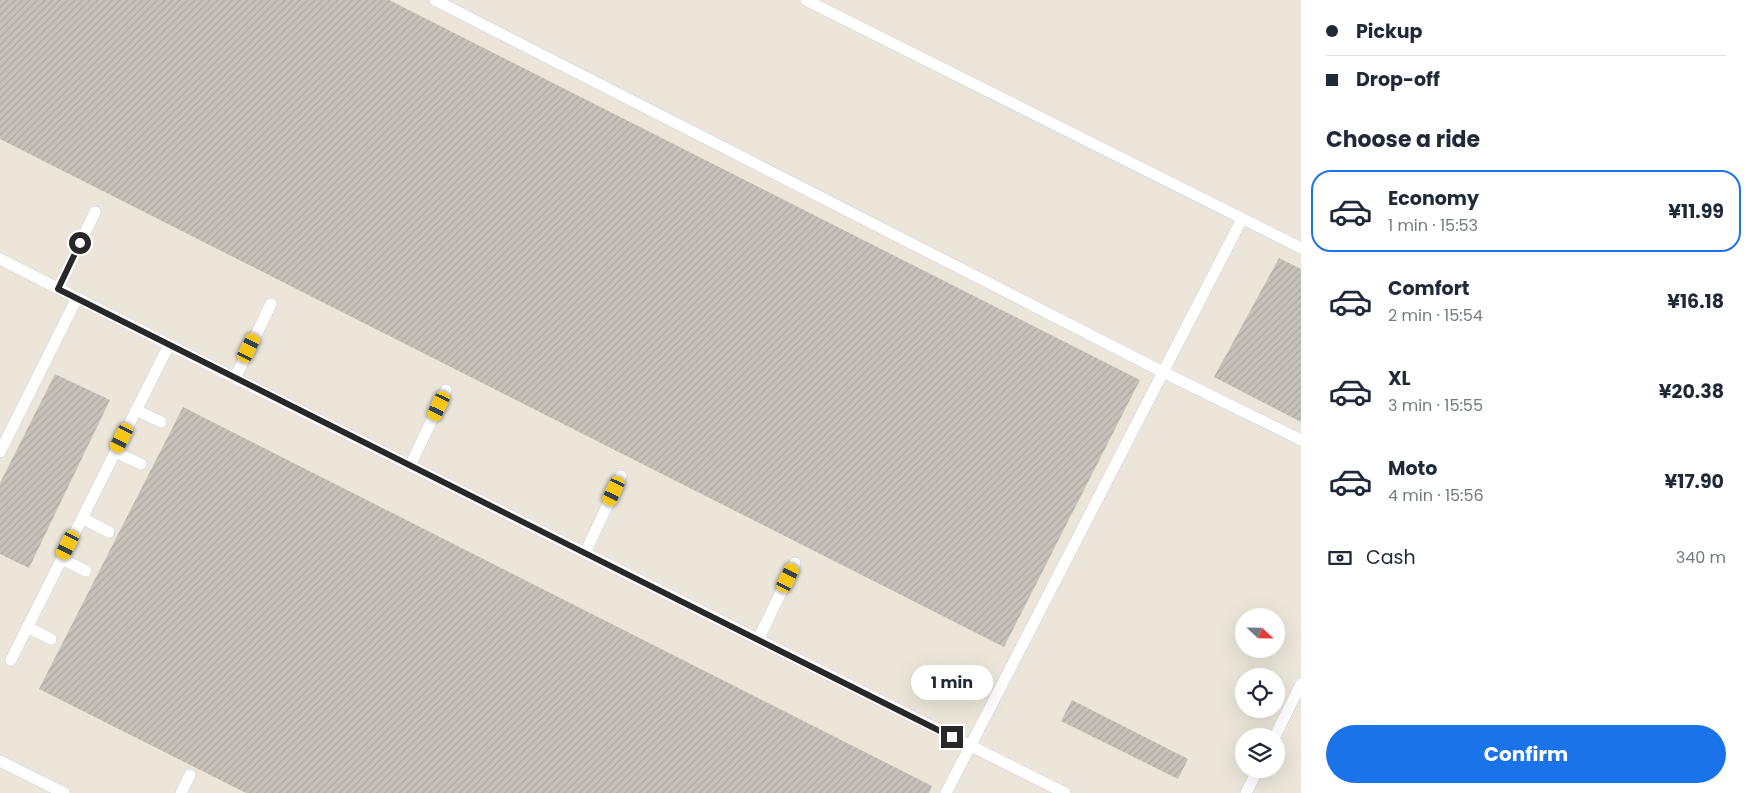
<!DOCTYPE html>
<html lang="en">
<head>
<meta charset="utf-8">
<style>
	body { margin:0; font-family:Poppins,sans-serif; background:#f2f2f3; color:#1f2937; height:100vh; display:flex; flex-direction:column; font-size:19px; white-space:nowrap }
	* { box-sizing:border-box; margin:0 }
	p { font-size:16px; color:#747a83 }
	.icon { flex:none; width:28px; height:28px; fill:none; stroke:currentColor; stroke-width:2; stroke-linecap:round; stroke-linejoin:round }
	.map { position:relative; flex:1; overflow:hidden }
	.drawer { display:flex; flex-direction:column; background:#fff; width:450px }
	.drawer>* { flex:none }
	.hud { display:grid; align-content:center; height:110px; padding:0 25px; background:#fff }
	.needle { width:32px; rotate:112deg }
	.tools { position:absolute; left:1235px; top:608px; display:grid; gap:10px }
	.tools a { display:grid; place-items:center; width:50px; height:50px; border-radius:50%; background:#fff; box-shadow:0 5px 20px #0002; font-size:25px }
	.end { position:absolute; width:22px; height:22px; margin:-11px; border:6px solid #282828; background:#fff; box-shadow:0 0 0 2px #fff }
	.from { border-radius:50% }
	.bubble { position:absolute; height:35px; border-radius:18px; background:#fff; box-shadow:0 5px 20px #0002; font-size:16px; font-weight:700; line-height:35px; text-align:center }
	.car { position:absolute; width:15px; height:30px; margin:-15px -8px; border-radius:6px; box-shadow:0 0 4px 1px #0007; background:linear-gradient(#f5c518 24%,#345 0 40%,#f5c518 0 76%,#345 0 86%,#f5c518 0) }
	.hud b { display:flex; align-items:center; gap:18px; height:48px; font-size:19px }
	.hud b+b { border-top:1px solid #e0e1e3 }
	.hud i { width:12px; height:12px; background:#1f2937 }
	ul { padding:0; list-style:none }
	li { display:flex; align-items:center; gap:15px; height:82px; margin:0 10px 8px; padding:0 15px; border:2px solid transparent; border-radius:20px }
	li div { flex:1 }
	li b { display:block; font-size:19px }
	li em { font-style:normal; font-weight:700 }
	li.selected { border-color:#1a73e8 }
	li>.icon { width:45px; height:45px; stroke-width:1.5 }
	h2 { padding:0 25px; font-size:22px; line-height:60px }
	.pay { display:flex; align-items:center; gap:12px; height:55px; padding:0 25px; font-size:19px }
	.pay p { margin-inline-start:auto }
	.action { display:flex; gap:10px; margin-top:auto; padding:10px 25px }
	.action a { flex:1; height:58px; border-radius:30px; background:#1a73e8; color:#fff; font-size:20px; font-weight:700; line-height:58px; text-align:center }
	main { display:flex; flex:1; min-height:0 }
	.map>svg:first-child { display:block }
</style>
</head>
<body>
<main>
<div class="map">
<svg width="1301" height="793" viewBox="0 0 1301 793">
	<defs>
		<pattern id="building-hatch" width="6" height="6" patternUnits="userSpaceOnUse" patternTransform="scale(1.25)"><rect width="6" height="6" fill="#c7c2b9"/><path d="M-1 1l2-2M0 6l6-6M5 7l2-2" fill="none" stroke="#aba79f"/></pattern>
	</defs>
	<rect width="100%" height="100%" fill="#ebe6d9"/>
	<g fill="url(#building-hatch)">
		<path d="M 0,0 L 389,0 L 1140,380 L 1004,647 L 0,139 Z"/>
		<path d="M 1279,258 L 1301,269 L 1301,422 L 1214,377 Z"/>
		<path d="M 55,374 L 110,400 L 29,568 L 0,554 L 0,483 Z"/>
		<path d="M 183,407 L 932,786 L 929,793 L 246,793 L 39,689 Z"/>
		<path d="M 1072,700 L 1188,759 L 1178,779 L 1061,721 Z"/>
	</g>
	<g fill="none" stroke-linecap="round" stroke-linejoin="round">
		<g stroke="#cecfe2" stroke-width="12">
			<g id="service">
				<path d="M 435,0 L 1163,372 L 1301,440"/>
				<path d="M 806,0 L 1301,248"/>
				<path d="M 0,259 L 235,378 L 1065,793"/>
				<path d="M 58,289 L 95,212"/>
				<path d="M 235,378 L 271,304"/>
				<path d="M 136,410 L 161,422"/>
				<path d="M 0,452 L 77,298"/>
				<path d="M 115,452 L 141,464"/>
				<path d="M 410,466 L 446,390"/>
				<path d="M 82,518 L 109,532"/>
				<path d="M 585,553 L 621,476"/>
				<path d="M 62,559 L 86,571"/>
				<path d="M 27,627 L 51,639"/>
				<path d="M 758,640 L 795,563"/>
				<path d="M 11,660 L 169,345"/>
				<path d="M 1275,736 L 1301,684"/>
				<path d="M 0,761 L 64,793"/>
				<path d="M 181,793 L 190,775"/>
				<path d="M 946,793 L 1242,219"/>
				<path d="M 1246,793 L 1258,769"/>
			</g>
		</g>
		<use href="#service" stroke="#fff" stroke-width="11"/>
	</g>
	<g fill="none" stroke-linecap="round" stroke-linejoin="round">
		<path stroke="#282828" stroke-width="6" d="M 80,243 L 58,289 L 952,737"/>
	</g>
</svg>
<div class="tools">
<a><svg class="needle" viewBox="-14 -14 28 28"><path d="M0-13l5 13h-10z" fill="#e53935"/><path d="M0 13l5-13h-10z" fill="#747a83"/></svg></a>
<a><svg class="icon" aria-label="locate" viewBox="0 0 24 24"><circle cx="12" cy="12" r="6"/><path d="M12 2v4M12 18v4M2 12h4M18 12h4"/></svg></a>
<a><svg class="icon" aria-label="layers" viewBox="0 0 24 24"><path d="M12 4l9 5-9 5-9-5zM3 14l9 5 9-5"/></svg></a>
</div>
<i class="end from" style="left:80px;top:243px"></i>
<i class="end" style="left:952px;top:737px"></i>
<div class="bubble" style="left:911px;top:665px;width:82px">1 min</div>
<i class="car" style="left:249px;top:348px;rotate:26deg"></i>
<i class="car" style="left:439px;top:406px;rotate:205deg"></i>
<i class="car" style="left:122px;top:438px;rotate:207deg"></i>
<i class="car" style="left:614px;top:491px;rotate:205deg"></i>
<i class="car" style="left:68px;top:545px;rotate:207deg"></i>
<i class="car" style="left:788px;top:578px;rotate:26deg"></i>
</div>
<section class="drawer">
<div class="hud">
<b><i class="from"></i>Pickup</b>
<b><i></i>Drop-off</b>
</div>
<h2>Choose a ride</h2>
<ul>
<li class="selected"><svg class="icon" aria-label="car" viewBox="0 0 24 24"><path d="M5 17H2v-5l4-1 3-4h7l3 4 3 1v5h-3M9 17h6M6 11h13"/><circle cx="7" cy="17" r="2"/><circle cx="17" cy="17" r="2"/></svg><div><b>Economy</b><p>1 min · 15:53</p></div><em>¥11.99</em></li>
<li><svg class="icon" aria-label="car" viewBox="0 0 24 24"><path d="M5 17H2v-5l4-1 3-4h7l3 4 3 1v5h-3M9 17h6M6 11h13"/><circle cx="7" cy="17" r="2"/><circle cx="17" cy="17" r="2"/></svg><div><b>Comfort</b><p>2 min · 15:54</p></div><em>¥16.18</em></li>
<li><svg class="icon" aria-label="car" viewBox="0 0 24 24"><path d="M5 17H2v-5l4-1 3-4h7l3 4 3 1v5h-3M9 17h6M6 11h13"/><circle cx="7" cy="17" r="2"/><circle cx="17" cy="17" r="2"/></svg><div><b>XL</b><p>3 min · 15:55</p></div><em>¥20.38</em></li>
<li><svg class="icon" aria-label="car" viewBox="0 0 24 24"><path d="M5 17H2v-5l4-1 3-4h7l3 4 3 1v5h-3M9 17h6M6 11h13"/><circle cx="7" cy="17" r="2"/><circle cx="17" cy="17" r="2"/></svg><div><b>Moto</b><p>4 min · 15:56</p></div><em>¥17.90</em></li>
</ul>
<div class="pay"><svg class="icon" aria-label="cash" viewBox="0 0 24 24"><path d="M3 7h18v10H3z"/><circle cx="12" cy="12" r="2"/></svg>Cash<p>340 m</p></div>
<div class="action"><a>Confirm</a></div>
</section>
</main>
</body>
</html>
